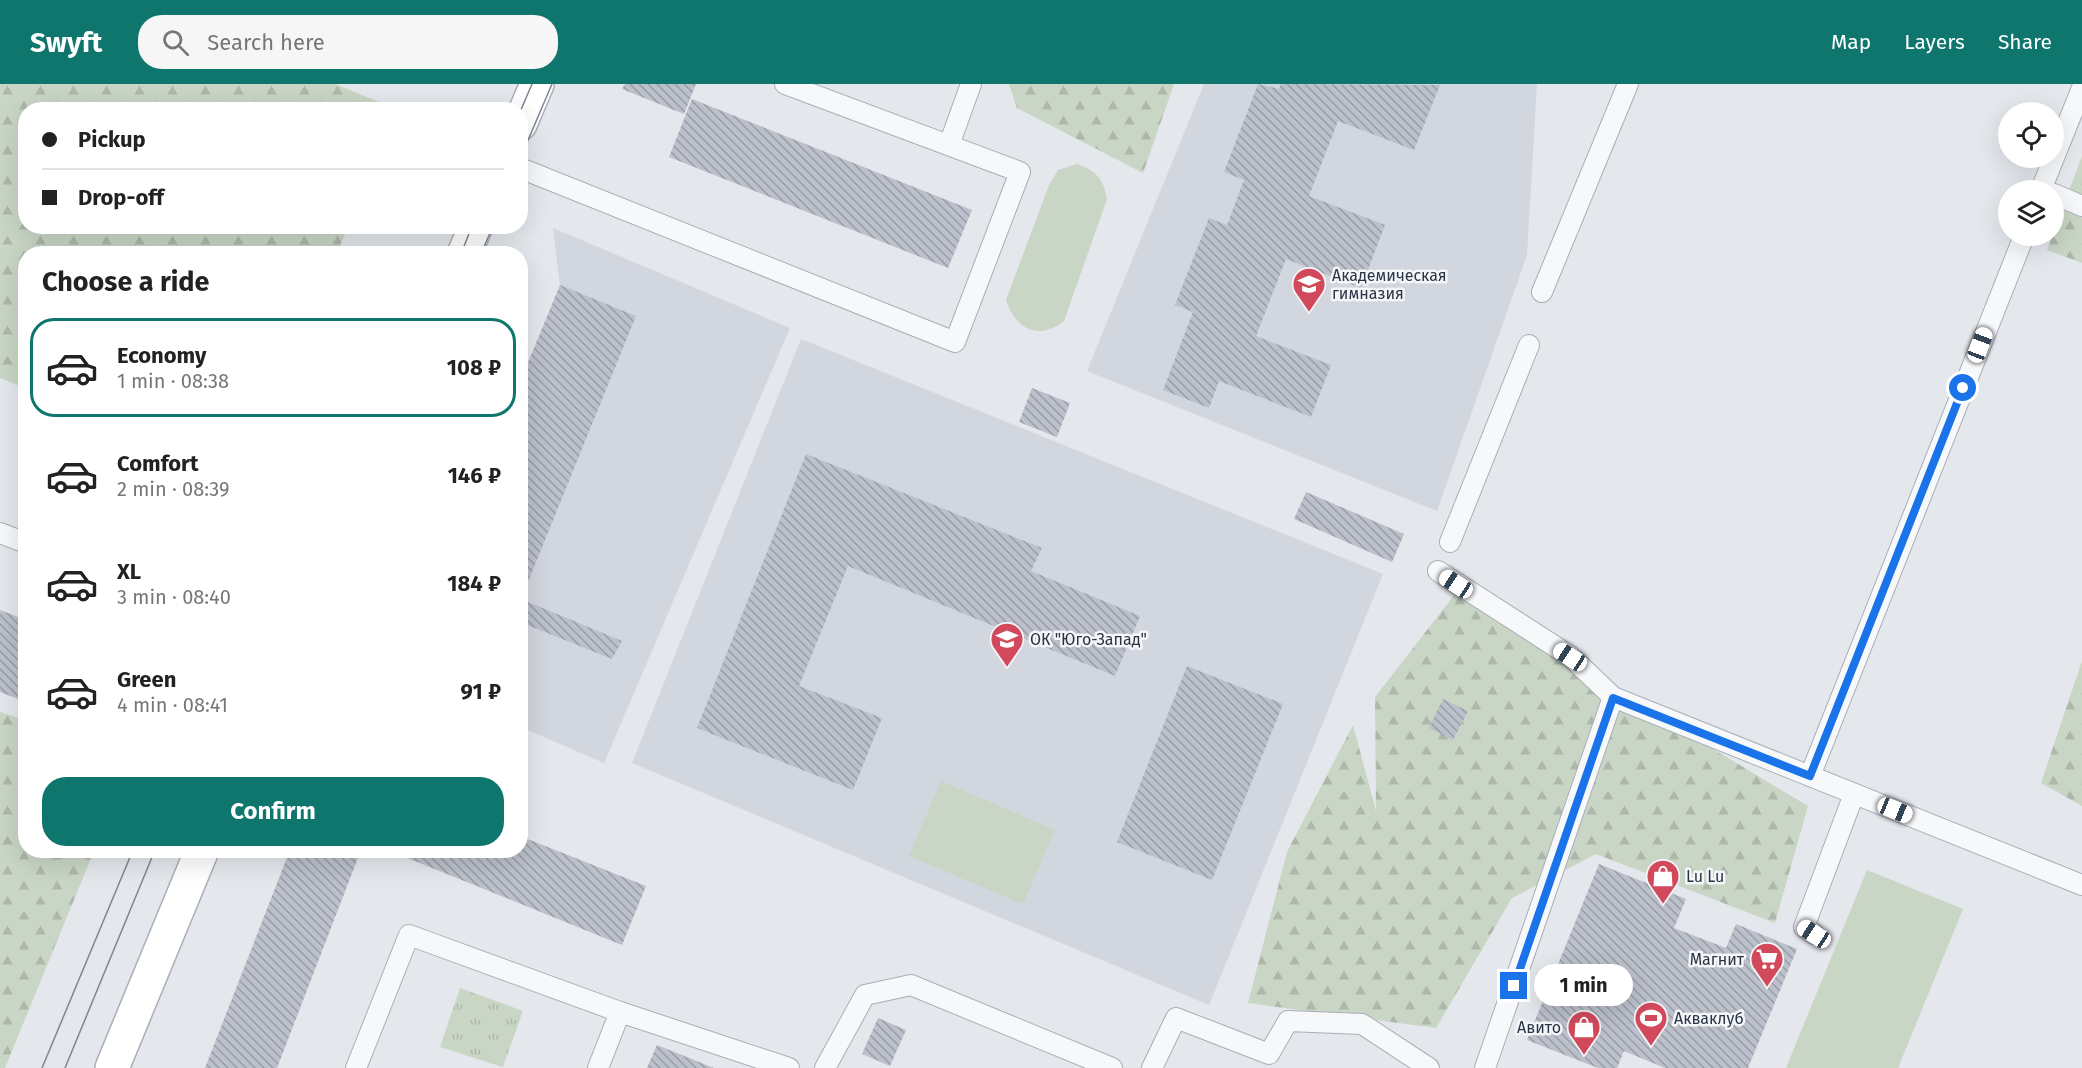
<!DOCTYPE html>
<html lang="en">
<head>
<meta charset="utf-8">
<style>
	body { margin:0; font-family:"Fira Sans",sans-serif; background:#f6f6f6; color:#222; height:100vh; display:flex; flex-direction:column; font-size:22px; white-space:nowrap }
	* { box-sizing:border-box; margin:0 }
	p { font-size:20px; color:#767676 }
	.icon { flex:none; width:33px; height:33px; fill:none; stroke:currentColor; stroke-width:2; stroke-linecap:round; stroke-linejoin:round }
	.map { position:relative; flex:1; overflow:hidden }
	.sheet { position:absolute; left:18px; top:162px; width:510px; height:612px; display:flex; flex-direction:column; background:#fff; border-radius:24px; box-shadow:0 6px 24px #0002 }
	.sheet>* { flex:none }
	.guide { position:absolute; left:18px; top:18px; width:510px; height:132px; border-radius:24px; box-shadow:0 6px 24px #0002; display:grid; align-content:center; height:132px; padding:0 24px; background:#fff }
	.controls { position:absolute; left:1998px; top:18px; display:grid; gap:12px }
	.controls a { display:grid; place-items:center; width:66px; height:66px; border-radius:50%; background:#fff; box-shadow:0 6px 24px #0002; font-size:30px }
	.end { position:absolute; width:27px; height:27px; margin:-14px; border:8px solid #1a73e8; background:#fff; box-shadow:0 0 0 3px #fff }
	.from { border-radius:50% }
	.bubble { position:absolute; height:42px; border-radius:21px; background:#fff; box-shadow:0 6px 24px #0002; font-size:20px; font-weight:700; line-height:42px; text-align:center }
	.car { position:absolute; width:18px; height:36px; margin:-18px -9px; border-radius:8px; box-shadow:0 0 4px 2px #0007; background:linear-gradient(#fff 24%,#345 0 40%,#fff 0 76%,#345 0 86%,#fff 0) }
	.guide b { display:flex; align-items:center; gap:21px; height:57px; font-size:22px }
	.guide b+b { border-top:2px solid #e0e0e0 }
	.guide i { width:15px; height:15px; background:#222 }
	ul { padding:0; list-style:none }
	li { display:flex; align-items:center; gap:18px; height:99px; margin:0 12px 9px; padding:0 12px; border:3px solid transparent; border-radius:24px }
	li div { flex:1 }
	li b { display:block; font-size:22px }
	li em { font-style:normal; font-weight:700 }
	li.active { border-color:#0f766e }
	li>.icon { width:54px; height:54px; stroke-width:1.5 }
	h2 { padding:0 24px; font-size:27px; line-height:72px }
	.primary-button { display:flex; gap:12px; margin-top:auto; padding:12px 24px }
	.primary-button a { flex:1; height:69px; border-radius:24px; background:#0f766e; color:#fff; font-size:24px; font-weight:700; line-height:69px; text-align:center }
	header { display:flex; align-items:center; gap:36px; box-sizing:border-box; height:84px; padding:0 30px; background:#0f766e; color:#fff }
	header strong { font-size:28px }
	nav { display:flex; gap:33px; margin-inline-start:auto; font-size:21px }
	.search { width:420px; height:54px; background:#f6f6f6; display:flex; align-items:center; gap:15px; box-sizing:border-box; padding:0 21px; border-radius:24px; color:#767676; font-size:22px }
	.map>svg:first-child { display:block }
</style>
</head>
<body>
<header>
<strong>Swyft</strong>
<div class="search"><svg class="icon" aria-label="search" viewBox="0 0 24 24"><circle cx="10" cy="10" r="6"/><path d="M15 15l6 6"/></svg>Search here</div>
<nav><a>Map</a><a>Layers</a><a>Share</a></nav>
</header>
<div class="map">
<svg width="2082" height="984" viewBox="0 0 2082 984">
	<defs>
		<pattern id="grass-tufts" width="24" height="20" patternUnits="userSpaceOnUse" patternTransform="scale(1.5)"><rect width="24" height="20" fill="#c9d6c5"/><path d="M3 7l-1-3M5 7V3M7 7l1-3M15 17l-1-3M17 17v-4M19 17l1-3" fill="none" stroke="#adb8ab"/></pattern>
		<pattern id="forest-firs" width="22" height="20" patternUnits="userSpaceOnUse" patternTransform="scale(1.5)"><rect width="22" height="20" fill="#c9d6c5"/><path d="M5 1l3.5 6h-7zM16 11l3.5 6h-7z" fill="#adb8ab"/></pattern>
		<pattern id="building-back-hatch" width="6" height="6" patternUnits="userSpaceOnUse" patternTransform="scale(1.5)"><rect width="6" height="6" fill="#bbc0ca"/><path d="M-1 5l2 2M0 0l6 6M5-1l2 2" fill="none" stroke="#989da6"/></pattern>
	</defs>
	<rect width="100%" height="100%" fill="#e4e7ec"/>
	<g fill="#d2d6de">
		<path d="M 1204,0 L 1537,0 L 1527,171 L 1437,427 L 1087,287 Z"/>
		<path d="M 553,144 L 790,244 L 604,679 L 521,643 L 521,298 L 560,202 Z"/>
		<path d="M 801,255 L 1383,490 L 1209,921 L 632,679 Z"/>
	</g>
	<path fill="url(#grass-tufts)" d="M 460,904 L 523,927 L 503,983 L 440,963 Z"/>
	<g fill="url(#forest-firs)">
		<path d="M 0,0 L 335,0 L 396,25 L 26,26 L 26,142 L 348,143 L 337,169 L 26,170 L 25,304 L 0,294 Z"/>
		<path d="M 1009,0 L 1174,0 L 1143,89 L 1017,24 Z"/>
		<path d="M 2082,72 L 2082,179 L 2047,166 Z"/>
		<path d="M 1455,510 L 1808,722 L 1775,839 L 1596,770 L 1512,814 L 1436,944 L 1248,919 L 1287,768 L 1353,641 L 1376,727 L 1375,613 Z"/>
		<path d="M 2082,577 L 2082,722 L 2041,699 Z"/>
		<path d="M 0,628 L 25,636 L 26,766 L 94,767 L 5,984 L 0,984 Z"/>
	</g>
	<g fill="#c9d6c5">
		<path d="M 1077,80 C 1097,87 1103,95 1107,115 L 1064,237 C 1039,257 1015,245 1006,216 L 1049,101 L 1058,86 Z"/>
		<path d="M 941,697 L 1055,746 L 1023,820 L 909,772 Z"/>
		<path d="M 1867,786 L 1963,825 L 1898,984 L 1786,984 Z"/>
	</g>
	<g fill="url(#building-back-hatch)">
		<path d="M 625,0 L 696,0 L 684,30 L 622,5 Z"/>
		<path d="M 1258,0 L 1279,5 L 1281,0 L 1440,1 L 1414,66 L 1338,37 L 1309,112 L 1385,141 L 1361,204 L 1286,175 L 1256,252 L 1331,281 L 1311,333 L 1219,297 L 1209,324 L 1163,306 L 1193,228 L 1175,221 L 1209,134 L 1227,141 L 1244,96 L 1224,88 Z"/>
		<path d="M 692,15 L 972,126 L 948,184 L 669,73 Z"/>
		<path d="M 560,201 L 636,232 L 521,515 L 622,557 L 612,575 L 520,538 L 520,298 Z"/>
		<path d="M 1032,304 L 1070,319 L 1057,353 L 1019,338 Z"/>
		<path d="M 806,370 L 1042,464 L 1031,487 L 1140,532 L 1115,592 L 848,482 L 799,602 L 882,634 L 853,706 L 697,644 Z"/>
		<path d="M 1306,408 L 1404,450 L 1392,478 L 1294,435 Z"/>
		<path d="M 0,526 L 26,536 L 26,618 L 0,608 Z"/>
		<path d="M 1187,582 L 1283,620 L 1212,796 L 1117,758 Z"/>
		<path d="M 1443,615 L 1468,627 L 1453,656 L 1429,644 Z"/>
		<path d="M 520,752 L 646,802 L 622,861 L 390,767 L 520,766 Z"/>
		<path d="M 290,766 L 361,766 L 277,984 L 205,984 Z"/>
		<path d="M 1599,780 L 1686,815 L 1674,844 L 1726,864 L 1736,840 L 1797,865 L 1748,984 L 1665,984 L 1624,967 L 1617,984 L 1598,984 L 1527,956 Z"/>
		<path d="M 878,934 L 906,946 L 890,982 L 862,970 Z"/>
		<path d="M 657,961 L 714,984 L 647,984 Z"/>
	</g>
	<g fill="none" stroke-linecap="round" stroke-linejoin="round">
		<g stroke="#a9aeb7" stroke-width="22">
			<g id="lane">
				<path d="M 949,61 L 971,0"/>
				<path d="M 520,84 L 955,258 L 1020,88 L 785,0"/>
				<path d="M 2041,106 L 2082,4"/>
				<path d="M 2054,110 L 2082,122"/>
				<path d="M 1542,208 L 1628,0"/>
				<path d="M 0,449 L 26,459"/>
				<path d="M 1450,458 L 1529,261"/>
				<path d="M 1438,487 L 1570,572 L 1613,613 L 2082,801"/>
				<path d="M 1810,692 L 2024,152"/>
				<path d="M 1814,850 L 1804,843 L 1854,710"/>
				<path d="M 356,984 L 409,851 L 620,928"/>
				<path d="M 598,984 L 620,928 L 789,984"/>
				<path d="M 825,984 L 865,911 L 911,901 L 1112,984"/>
				<path d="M 1152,984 L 1176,934 L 1269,970 L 1288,937 L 1362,940 L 1429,984"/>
				<path d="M 1485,984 L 1613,613"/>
			</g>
		</g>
		<g stroke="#a9aeb7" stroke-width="36">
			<g id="secondary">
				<path d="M 520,40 L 537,0"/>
				<path d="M 464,170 L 476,142"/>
				<path d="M 112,984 L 202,766"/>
			</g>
		</g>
		<use href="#lane" stroke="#f7f8fa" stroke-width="20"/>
		<use href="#secondary" stroke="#fff" stroke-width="33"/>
		<g stroke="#7d8696" stroke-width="1.5">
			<path d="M 520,28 L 532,0"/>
			<path d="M 520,75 L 552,0"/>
			<path d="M 461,170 L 472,142"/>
			<path d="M 481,170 L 493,142"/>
			<path d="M 42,984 L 133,766"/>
			<path d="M 65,984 L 155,766"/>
		</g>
	</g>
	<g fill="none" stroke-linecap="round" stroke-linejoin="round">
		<path stroke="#1a73e8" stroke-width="8" d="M 1514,902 L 1613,614 L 1810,692 L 1963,304"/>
	</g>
	<defs>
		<g id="school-pin" transform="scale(1.725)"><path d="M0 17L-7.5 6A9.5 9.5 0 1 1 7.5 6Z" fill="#d1495b" stroke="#f4f6f9"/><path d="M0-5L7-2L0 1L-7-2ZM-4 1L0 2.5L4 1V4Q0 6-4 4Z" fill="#fff"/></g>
		<g id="shop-pin" transform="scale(1.725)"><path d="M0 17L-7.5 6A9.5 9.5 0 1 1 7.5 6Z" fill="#d1495b" stroke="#f4f6f9"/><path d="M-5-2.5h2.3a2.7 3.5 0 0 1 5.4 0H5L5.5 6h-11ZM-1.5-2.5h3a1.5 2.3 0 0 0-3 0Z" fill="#fff"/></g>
		<g id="supermarket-pin" transform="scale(1.725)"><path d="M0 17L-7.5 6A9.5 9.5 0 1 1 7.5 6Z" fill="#d1495b" stroke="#f4f6f9"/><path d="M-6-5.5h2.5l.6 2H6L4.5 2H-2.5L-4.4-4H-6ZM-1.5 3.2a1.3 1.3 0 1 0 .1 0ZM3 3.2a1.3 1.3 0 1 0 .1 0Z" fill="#fff"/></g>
		<g id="stadium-pin" transform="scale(1.725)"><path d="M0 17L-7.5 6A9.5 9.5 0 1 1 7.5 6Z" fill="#d1495b" stroke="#f4f6f9"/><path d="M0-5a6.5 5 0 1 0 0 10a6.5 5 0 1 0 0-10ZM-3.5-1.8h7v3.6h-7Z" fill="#fff"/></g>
	</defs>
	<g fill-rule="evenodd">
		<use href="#school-pin" x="1309" y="200"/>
		<use href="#school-pin" x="1007" y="555"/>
		<use href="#shop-pin" x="1663" y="792"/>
		<use href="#supermarket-pin" x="1767" y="875"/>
		<use href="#stadium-pin" x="1651" y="934"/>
		<use href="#shop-pin" x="1584" y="943"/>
	</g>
	<g text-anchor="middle" stroke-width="5" stroke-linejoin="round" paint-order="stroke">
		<g font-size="16" fill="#2b3445" stroke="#f4f6f9" text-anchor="start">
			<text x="1332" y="197">Академическая<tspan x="1332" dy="18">гимназия</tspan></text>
			<text x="1030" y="561">ОК "Юго-Запад"</text>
			<text x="1686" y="798">Lu Lu</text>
			<text x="1744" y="881" text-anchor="end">Магнит</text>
			<text x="1674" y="940">Акваклуб</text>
			<text x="1561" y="949" text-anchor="end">Авито</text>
		</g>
	</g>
</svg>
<div class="controls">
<a><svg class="icon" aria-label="locate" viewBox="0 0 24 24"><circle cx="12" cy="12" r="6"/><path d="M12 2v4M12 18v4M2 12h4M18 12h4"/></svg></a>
<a><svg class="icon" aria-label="layers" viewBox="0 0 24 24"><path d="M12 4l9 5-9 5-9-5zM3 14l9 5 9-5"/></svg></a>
</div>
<i class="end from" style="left:1963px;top:304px"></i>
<i class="end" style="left:1514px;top:902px"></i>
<div class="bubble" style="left:1534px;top:880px;width:99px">1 min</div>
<i class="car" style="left:1980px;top:261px;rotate:21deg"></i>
<i class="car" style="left:1456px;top:500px;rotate:303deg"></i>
<i class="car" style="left:1570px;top:573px;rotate:303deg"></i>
<i class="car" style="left:1895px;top:726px;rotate:112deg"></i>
<i class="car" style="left:1814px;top:850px;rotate:303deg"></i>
<div class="guide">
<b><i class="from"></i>Pickup</b>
<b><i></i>Drop-off</b>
</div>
<section class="sheet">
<h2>Choose a ride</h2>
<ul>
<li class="active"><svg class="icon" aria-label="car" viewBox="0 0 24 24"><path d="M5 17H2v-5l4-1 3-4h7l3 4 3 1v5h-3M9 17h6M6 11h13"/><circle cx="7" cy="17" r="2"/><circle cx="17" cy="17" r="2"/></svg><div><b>Economy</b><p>1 min · 08:38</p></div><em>108 ₽</em></li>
<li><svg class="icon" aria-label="car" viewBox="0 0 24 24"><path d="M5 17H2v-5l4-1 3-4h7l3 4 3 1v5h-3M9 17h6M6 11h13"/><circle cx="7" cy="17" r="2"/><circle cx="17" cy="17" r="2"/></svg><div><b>Comfort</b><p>2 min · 08:39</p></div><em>146 ₽</em></li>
<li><svg class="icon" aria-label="car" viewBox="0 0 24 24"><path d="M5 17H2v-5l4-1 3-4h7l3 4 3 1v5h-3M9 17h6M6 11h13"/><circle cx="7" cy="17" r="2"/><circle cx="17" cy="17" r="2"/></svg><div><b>XL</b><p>3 min · 08:40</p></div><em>184 ₽</em></li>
<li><svg class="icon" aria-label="car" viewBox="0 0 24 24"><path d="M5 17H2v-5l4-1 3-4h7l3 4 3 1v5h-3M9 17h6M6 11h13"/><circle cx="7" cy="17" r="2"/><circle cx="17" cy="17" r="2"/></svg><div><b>Green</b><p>4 min · 08:41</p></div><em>91 ₽</em></li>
</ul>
<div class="primary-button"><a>Confirm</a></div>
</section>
</div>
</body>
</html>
